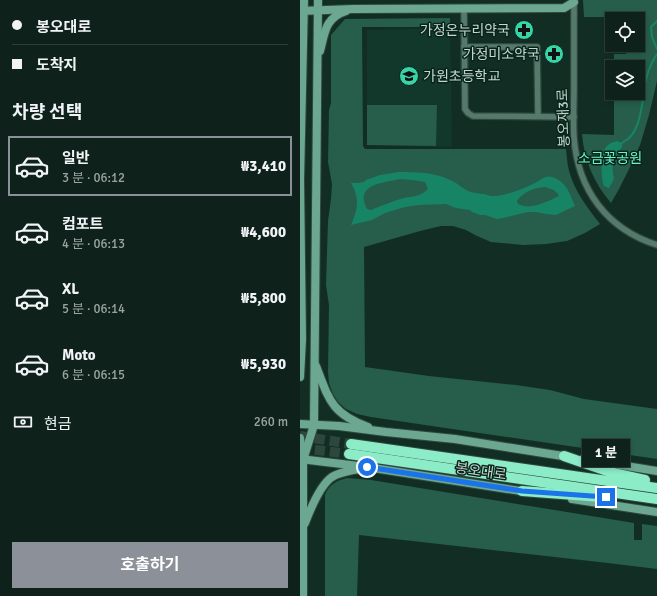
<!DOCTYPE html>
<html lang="ko">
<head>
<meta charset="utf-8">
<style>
	body { margin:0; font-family:Signika,"Noto Sans KR",sans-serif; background:#172a24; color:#f1f3f6; height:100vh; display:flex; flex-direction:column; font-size:15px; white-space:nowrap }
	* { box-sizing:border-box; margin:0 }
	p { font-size:13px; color:#9ba4a3 }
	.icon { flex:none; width:22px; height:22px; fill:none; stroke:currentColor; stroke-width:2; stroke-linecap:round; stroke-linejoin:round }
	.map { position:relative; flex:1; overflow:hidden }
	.panel { display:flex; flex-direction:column; background:#0e221b; width:300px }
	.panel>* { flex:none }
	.guide { display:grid; align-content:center; height:88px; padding:0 12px; background:#0e221b }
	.tools { position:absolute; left:305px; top:12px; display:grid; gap:8px }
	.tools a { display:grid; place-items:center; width:40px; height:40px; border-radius:0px; background:#0e221b; box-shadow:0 2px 6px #0003,0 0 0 1px #2e3f3a; font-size:20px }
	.end { position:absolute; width:18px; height:18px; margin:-9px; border:5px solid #1a73e8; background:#fff; box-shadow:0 0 0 2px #fff }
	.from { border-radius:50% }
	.bubble { position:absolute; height:28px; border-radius:0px; background:#0e221b; box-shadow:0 2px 6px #0003,0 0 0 1px #2e3f3a; font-size:13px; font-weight:700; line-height:28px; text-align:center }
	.guide b { display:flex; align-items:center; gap:14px; height:38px; font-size:15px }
	.guide b+b { border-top:1px solid #2e3f3a }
	.guide i { width:10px; height:10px; background:#f1f3f6 }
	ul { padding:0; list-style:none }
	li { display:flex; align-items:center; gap:12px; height:60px; margin:0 8px 6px; padding:0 4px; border:2px solid transparent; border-radius:0px }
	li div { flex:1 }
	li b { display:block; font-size:15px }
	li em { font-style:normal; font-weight:700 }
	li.on { border-color:#8c9099 }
	li>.icon { width:36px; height:36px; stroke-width:1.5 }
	h2 { padding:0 12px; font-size:18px; line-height:48px }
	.pay { display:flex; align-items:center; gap:10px; height:44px; padding:0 12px; font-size:15px }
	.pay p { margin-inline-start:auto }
	.cta { display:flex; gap:8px; margin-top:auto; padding:8px 12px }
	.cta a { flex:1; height:46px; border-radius:0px; background:#8c9099; color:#fff; font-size:16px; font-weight:700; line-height:46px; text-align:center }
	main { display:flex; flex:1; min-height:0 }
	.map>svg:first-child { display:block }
</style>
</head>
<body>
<main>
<section class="panel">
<div class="guide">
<b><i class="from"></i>봉오대로</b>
<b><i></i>도착지</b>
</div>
<h2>차량 선택</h2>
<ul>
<li class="on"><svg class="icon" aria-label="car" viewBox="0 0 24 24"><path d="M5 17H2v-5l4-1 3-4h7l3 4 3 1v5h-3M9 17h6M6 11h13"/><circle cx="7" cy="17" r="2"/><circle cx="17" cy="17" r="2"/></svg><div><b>일반</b><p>3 분 · 06:12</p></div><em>₩3,410</em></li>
<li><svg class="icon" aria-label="car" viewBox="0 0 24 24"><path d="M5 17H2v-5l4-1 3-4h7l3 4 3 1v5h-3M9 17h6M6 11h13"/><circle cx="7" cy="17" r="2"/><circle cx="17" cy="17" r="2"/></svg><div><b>컴포트</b><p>4 분 · 06:13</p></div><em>₩4,600</em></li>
<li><svg class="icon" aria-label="car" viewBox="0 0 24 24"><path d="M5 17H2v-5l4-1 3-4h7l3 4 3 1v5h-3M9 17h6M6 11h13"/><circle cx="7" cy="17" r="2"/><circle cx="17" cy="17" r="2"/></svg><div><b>XL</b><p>5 분 · 06:14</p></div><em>₩5,800</em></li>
<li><svg class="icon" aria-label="car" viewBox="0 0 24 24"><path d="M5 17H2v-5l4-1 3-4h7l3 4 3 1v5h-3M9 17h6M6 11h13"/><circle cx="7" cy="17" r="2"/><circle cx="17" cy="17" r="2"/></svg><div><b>Moto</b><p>6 분 · 06:15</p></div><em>₩5,930</em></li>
</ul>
<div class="pay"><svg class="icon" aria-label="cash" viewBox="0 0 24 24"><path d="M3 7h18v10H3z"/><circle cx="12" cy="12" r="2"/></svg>현금<p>260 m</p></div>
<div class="cta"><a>호출하기</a></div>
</section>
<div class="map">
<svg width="357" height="596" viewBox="0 0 357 596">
	<rect width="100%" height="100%" fill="#122e24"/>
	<path fill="#12382b" d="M 150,28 L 152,147 L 67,145 L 67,30 Z"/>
	<g fill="#265e4b">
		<path d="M 283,0 L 357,0 L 357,81 L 349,115 L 340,145 L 330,167 L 319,189 L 311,203 C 294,183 284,160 282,134 L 314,135 L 314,93 L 338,93 L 338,67 L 314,67 L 314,54 L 326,54 L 327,45 L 338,45 L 338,19 L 327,19 L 327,17 L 284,17 Z"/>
		<path d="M 150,18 L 150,27 L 62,27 L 63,146 L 65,149 L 266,149 C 267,156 267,164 269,171 C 275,192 287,207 300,224 L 285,233 L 267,241 L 246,244 L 223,245 L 191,242 L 177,236 L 166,230 L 153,226 L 141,226 L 120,231 L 64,247 L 65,367 L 129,376 L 216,385 L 250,390 L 284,399 L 357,409 L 357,459 L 71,417 L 57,414 L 46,409 L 38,402 L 33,394 L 29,383 L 28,372 L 29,305 L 26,285 L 28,221 L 31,199 L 32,184 L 28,162 L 29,110 L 31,103 L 31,35 L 45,19 Z"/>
		<path d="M 67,105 L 137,105 L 136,146 L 67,145 Z"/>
		<path d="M 47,478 L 71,480 L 334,523 L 334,540 L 342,540 L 342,524 L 357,526 L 357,569 L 308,563 L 59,535 L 57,596 L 25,596 L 25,495 C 28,485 38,480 47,478 Z"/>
	</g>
	<g fill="#178465" fill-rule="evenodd">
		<path d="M 317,141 L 322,143 L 322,147 C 313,158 311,165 314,179 L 309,188 L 304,186 C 301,178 300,155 306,147 C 308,144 313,142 317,141 Z"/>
		<path d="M 99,172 C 117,172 134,172 150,180 C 156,182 162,188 168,191 C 173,193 178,193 183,194 C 186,194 189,196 192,196 C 203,197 225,188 235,183 C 241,180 245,175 252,177 C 266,181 270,194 275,206 L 256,215 L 246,214 L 236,212 L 228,212 L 203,218 L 197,219 L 185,215 L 180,215 L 172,212 L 170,210 L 156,208 L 146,204 L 119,205 L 105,207 L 85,213 L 72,220 L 51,225 C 58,208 60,199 51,183 L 57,183 L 64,182 L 66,180 L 80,175 ZM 100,179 L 113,180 L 125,182 L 128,189 C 120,197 114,196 104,198 C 93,201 81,206 71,210 L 67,209 C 54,184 83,183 100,179 ZM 245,187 C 252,189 256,190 259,196 C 248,201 231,211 218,204 L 217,201 C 224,191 234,188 245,187 Z"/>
	</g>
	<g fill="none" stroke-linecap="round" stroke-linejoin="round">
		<g stroke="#178465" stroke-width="2">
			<path d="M 357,21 L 351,27 L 352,37 L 357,49"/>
			<path d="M 322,143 C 324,141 327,140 329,138 C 340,128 342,105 344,91 C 345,79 350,64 357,54"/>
		</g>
		<g stroke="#2d473e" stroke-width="10" stroke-dasharray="10 5" stroke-linecap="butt">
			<path d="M 0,436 L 51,444"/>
			<path d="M 0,448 L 49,454"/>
		</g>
		<g stroke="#2f493f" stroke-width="8">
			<g id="street">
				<path d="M 274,0 C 274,29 274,58 274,86 C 274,103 273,121 274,138 C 278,190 307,229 357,245"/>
				<path d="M 164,9 L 165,109 L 168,113 L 173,116 L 274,117"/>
				<path d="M 164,47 L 237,47 L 238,116"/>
			</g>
		</g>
		<g stroke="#2f493f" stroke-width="10">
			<g id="secondary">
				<path d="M 0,11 L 53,9 L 264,8 L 274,2"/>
				<path d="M 20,51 C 25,32 25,18 46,11"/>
				<path d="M 16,366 C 29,400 32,414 68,427"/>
				<path d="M 0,377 L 2,339 L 0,180 L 4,0"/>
				<path d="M 0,424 L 39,426 L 86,432 L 155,439 L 269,457"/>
				<path d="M 0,438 L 3,460 L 3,596"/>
				<path d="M 0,459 L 67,467 L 227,492"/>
				<path d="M 283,459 L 357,471"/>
				<path d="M 3,460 L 14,425 L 18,0"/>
				<path d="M 272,499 L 357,512"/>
				<path d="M 5,523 C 10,510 20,485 32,477 C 40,472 50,471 59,469"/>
			</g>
		</g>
		<g stroke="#2f493f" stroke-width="12">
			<g id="highway">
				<path d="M 51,444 L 357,488"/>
				<path d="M 49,454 L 357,499"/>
				<path d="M 264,456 L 313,473 L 345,480"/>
				<path d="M 222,491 L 301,497"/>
			</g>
		</g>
		<use href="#street" stroke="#557a6b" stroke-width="5.5"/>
		<use href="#secondary" stroke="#6ca891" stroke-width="8"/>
		<use href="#highway" stroke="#8cecc8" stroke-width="10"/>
	</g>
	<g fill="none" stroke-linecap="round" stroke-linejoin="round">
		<path stroke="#1a73e8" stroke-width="5" d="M 67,467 L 222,491 L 306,497"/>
	</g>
	<defs>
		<g id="pharmacy-disc" transform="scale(1)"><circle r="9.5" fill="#38d4a6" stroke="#08251b"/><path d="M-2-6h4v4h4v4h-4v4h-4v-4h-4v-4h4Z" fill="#111"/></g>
		<g id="school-disc" transform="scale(1)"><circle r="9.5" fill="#38d4a6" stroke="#08251b"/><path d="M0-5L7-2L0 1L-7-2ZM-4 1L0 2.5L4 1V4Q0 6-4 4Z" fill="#111"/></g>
	</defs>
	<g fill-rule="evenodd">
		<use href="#pharmacy-disc" x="224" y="30"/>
		<use href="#pharmacy-disc" x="254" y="54"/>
		<use href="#school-disc" x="109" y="76"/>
	</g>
	<g text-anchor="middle" stroke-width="3" stroke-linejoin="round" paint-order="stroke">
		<g font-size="14" fill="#c6d5cf" stroke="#08251b" text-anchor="end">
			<text x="210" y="35">가정온누리약국</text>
			<text x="240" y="59">가정미소약국</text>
			<text x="123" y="81" text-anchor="start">가원초등학교</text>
		</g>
		<g font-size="14" fill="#c6d5cf" stroke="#08251b">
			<text transform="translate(263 118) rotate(-92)" y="5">봉오재3로</text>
			<text transform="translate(181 471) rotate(8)" y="5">봉오대로</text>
		</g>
		<g font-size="14" fill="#6df2c4" stroke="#08251b">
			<text x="310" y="163">소금꽃공원</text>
		</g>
	</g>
</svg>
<div class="tools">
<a><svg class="icon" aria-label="locate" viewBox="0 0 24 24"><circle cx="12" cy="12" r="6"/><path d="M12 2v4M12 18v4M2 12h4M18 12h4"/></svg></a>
<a><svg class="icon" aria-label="layers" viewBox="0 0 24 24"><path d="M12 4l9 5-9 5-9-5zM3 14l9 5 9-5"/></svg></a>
</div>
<i class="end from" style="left:67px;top:467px"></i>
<i class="end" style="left:306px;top:497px"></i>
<div class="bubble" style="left:282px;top:439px;width:48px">1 분</div>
</div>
</main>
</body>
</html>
